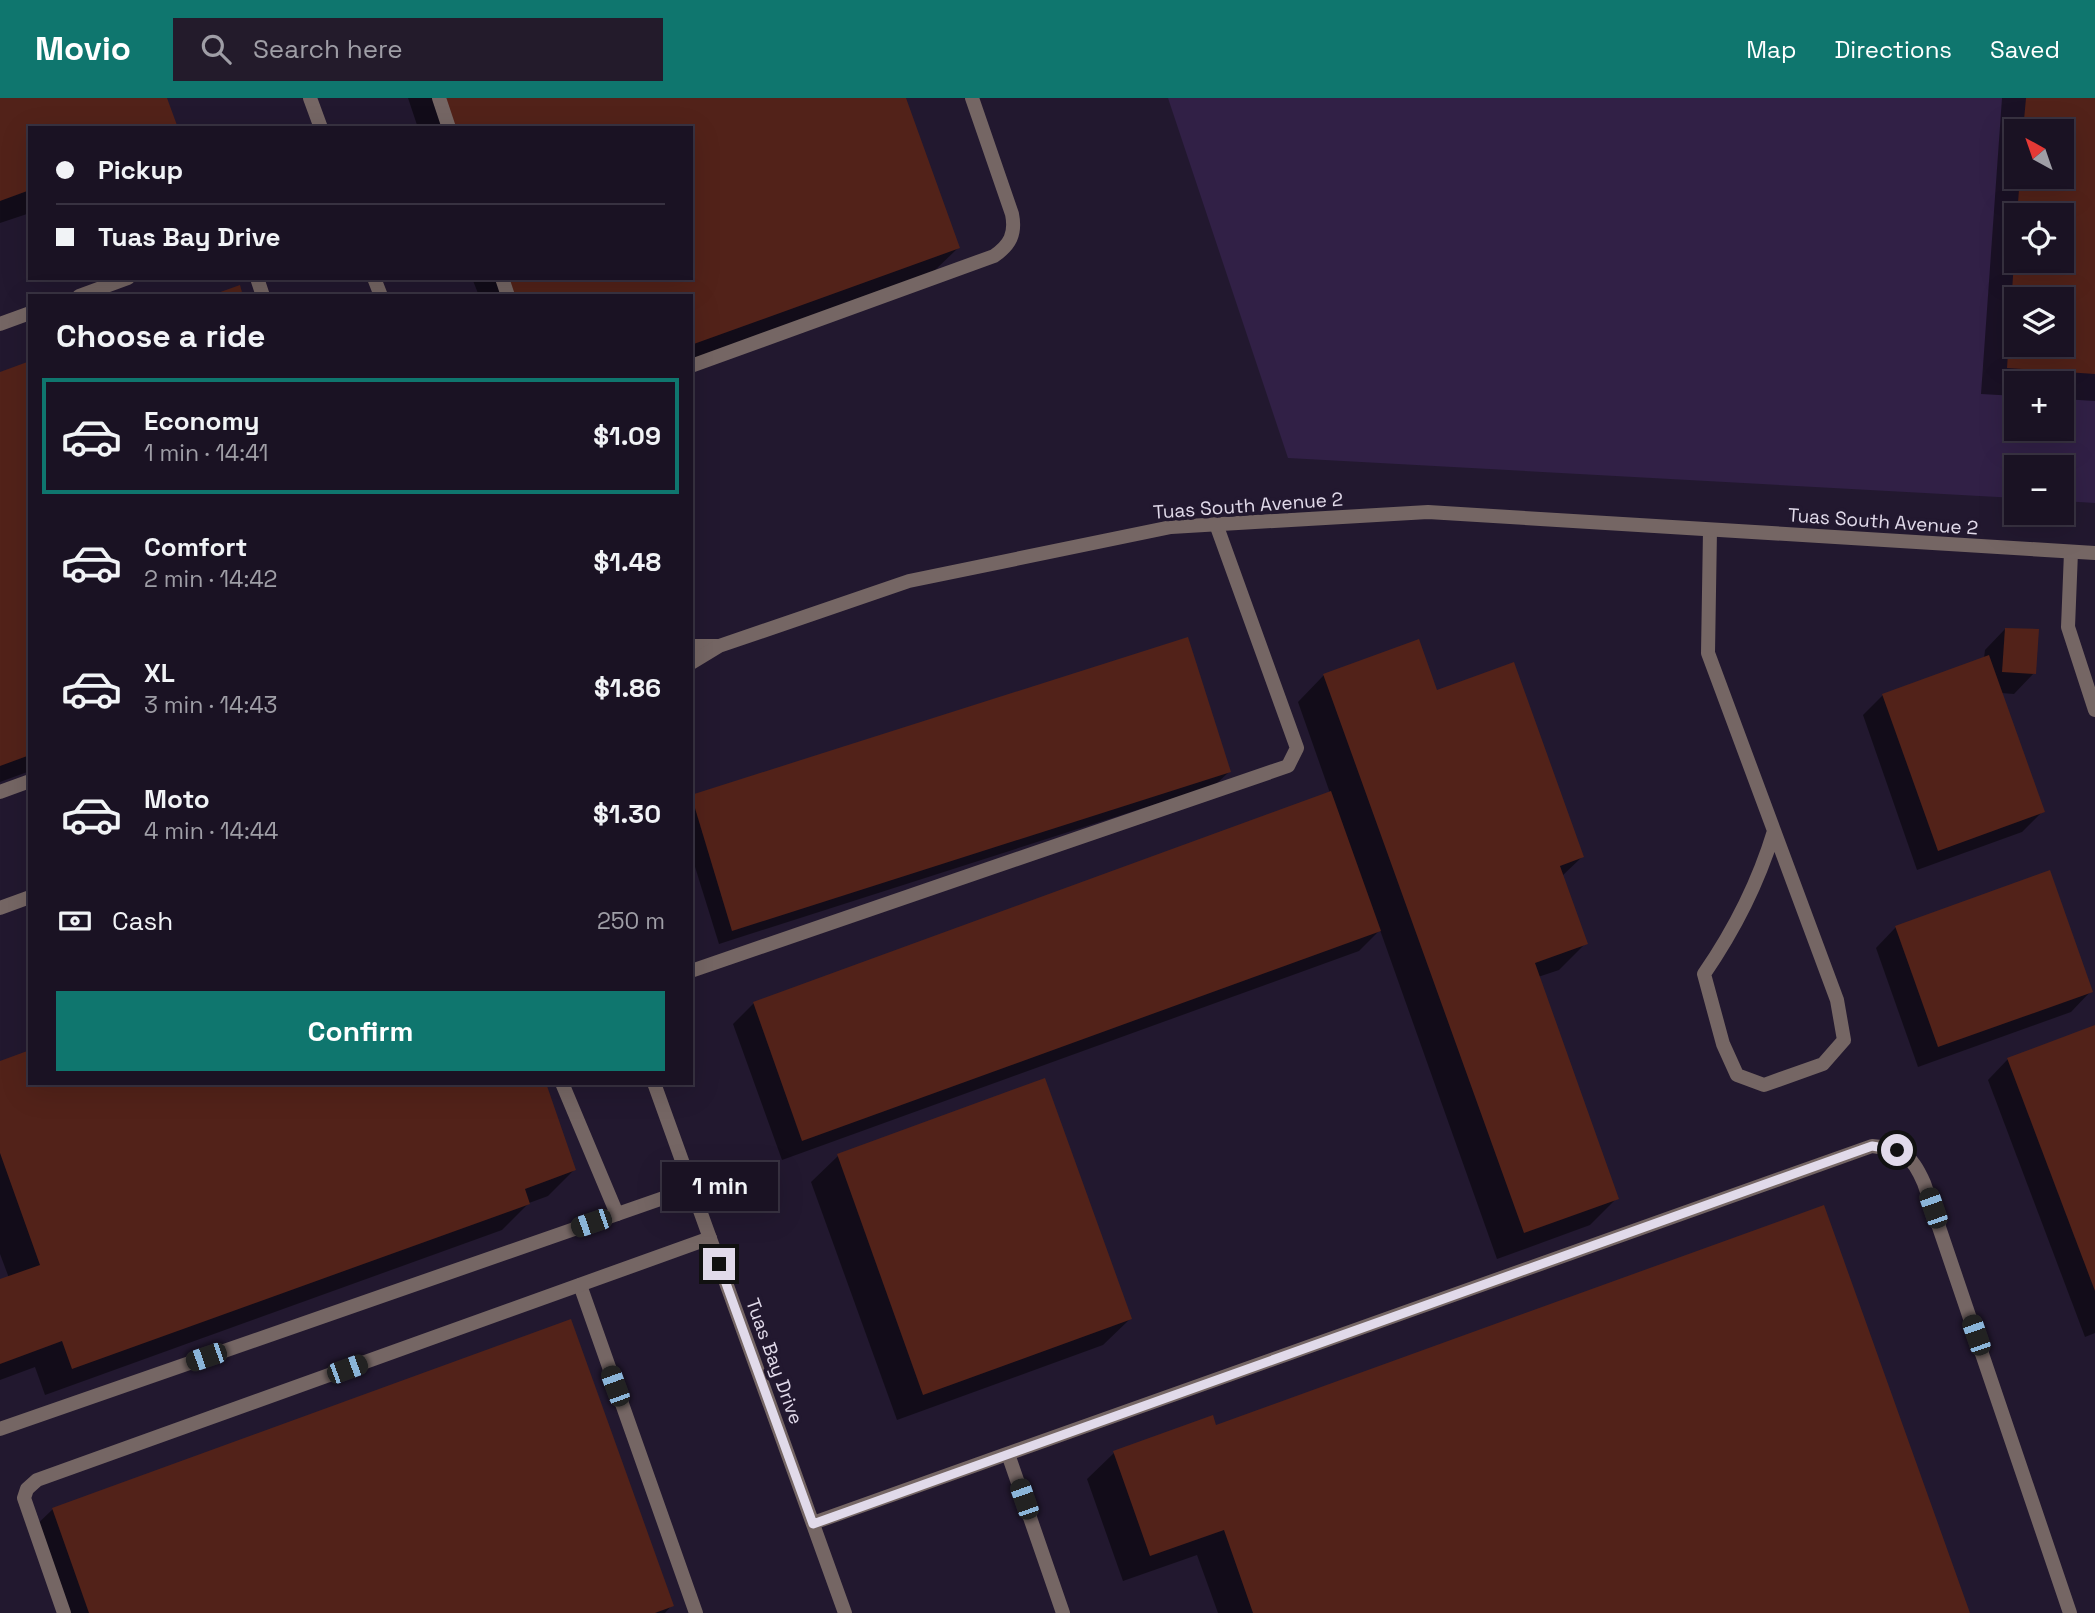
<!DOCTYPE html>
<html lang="en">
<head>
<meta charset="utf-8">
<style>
	body { margin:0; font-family:"Space Grotesk",sans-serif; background:#231b2b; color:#f1f3f6; height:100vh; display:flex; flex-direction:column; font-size:26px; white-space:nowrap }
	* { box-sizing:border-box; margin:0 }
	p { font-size:23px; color:#9f9ea6 }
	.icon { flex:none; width:38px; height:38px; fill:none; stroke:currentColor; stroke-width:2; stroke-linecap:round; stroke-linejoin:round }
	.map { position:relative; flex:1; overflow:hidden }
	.sheet { position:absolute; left:28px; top:196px; width:665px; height:791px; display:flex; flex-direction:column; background:#1a1223; border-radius:0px; box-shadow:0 7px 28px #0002,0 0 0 2px #383241 }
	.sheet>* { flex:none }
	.guide { position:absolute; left:28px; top:28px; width:665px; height:154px; border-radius:0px; box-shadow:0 7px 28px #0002,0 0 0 2px #383241; display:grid; align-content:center; height:154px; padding:0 28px; background:#1a1223 }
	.needle { width:46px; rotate:320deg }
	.buttons { position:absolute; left:2004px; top:21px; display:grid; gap:14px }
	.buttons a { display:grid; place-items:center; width:70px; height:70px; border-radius:0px; background:#1a1223; box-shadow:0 7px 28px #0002,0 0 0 2px #383241; font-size:35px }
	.end { position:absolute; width:32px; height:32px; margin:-16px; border:9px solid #e1daea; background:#111; box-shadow:0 0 0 4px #111 }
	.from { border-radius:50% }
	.bubble { position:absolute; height:49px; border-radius:0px; background:#1a1223; box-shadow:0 7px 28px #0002,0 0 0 2px #383241; font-size:23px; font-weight:800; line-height:49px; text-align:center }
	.car { position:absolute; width:21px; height:42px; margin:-21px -10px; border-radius:9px; box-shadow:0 0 5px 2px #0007; background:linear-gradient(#222 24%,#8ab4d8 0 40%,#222 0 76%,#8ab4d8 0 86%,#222 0) }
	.guide b { display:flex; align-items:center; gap:24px; height:66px; font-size:26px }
	.guide b+b { border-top:2px solid #383241 }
	.guide i { width:18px; height:18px; background:#f1f3f6 }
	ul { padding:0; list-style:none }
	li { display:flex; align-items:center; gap:21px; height:116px; margin:0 14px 10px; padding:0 14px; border:4px solid transparent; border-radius:0px }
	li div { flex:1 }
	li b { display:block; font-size:26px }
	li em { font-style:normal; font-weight:800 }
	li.on { border-color:#0f766e }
	li>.icon { width:63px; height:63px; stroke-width:1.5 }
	h2 { padding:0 28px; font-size:32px; line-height:84px }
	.pay { display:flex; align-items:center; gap:18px; height:77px; padding:0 28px; font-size:26px }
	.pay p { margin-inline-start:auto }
	.cta { display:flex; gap:14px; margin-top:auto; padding:14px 28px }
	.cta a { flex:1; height:80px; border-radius:0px; background:#0f766e; color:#fff; font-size:28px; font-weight:800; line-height:80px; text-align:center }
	header { display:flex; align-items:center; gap:42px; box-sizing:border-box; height:98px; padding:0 35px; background:#0f766e; color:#fff }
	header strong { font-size:33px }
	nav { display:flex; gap:38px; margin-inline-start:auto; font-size:24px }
	.search { width:490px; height:63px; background:#231b2b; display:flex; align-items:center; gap:18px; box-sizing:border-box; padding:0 24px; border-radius:0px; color:#9f9ea6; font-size:26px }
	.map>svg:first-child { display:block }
</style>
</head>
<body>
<header>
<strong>Movio</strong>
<div class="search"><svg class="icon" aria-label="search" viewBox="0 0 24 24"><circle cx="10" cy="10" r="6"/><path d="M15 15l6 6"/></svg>Search here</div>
<nav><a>Map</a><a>Directions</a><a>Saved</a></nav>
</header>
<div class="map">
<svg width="2095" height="1515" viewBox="0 0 2095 1515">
	<rect width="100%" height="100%" fill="#22182f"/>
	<path fill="#312046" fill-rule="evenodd" d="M 1168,0 L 2095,0 L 2095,405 L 2062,403 L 2062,369 L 2016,369 L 2016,400 L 1288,360 ZM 2016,33 L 2062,33 L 2062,79 L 2016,79 ZM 2016,117 L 2062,117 L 2062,163 L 2016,163 ZM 2016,201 L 2062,201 L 2062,247 L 2016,247 ZM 2016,285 L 2062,285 L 2062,331 L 2016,331 Z"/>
	<g fill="#0007" fill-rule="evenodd">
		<path d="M 0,0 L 165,0 L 30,30 L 30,115 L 0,125 Z"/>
		<path d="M 408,0 L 904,0 L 958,150 L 931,176 L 691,263 L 691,198 L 479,198 L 472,180 L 691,180 L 691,30 L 418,30 Z"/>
		<path d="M 2002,0 L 2095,0 L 2095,303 L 2062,301 L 2062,285 L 2016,285 L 2016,298 L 1981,296 ZM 2016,33 L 2062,33 L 2062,79 L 2016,79 ZM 2016,117 L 2062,117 L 2062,163 L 2016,163 ZM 2016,201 L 2062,201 L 2062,247 L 2016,247 Z"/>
		<path d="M 30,265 L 30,673 L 0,684 L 0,276 Z"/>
		<path d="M 2005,531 L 2034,575 L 2014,596 L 2001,595 L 2043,713 L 2022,734 L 1917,772 L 1863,617 L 1883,597 L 1984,560 L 1985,552 Z"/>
		<path d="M 1187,541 L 1229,674 L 1215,687 L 719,846 L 691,756 L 691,698 Z"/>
		<path d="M 1324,577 L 1436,594 L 1582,759 L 1562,778 L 1586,845 L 1559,872 L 1538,879 L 1617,1100 L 1590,1127 L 1497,1161 L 1380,832 L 1359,853 L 782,1062 L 733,926 L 754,905 L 1330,695 L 1298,604 Z"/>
		<path d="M 1896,829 L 2091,893 L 2071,914 L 1918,969 L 1876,850 Z"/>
		<path d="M 2095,929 L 2095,1235 L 2085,1239 L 1988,982 L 2008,961 Z"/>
		<path d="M 0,965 L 30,985 L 574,1072 L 548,1098 L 529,1105 L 502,1132 L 45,1297 L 35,1269 L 0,1282 L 0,1183 L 9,1180 L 0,1156 Z"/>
		<path d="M 1044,982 L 1130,1221 L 1103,1247 L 897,1322 L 811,1084 L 838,1058 Z"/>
		<path d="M 1215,1330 L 1968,1515 L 1218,1515 L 1197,1457 L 1123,1483 L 1087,1381 L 1114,1355 Z"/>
		<path d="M 53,1411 L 672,1507 L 665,1515 L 62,1515 L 32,1431 Z"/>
	</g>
	<g fill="#522219" fill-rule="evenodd">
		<path d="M 0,0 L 167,0 L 178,30 L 30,30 L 30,92 L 0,103 Z"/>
		<path d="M 444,0 L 906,0 L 960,150 L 691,247 L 691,198 L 514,198 L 508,180 L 691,180 L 691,30 L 454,30 Z"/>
		<path d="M 2026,0 L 2095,0 L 2095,276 L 2007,270 L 2014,163 L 2062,163 L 2062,117 L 2017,117 L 2020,79 L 2062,79 L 2062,33 L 2023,33 ZM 2016,201 L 2062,201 L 2062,247 L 2016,247 Z"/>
		<path d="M 240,187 L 243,198 L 212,198 L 212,197 Z"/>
		<path d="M 30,263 L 30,657 L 0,668 L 0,274 Z"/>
		<path d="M 2005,530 L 2039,531 L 2036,576 L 2002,574 Z"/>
		<path d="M 1188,539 L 1231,674 L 732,833 L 691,697 Z"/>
		<path d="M 1419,541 L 1437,592 L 1514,564 L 1584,759 L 1560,768 L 1588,846 L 1535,865 L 1619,1101 L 1524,1135 L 1323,576 Z"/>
		<path d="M 1989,557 L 2045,714 L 1938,753 L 1882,596 Z"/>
		<path d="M 1331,693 L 1381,833 L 802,1043 L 753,904 Z"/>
		<path d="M 2050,772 L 2093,894 L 1938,949 L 1895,828 Z"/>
		<path d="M 2095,927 L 2095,1193 L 2007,960 Z"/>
		<path d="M 30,952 L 30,985 L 546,985 L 576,1072 L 525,1091 L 530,1106 L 72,1271 L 62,1243 L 0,1266 L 0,1181 L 40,1167 L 0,1055 L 0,963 Z"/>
		<path d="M 1045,980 L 1132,1221 L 923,1297 L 837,1056 Z"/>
		<path d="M 1824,1107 L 1970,1515 L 1253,1515 L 1224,1432 L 1150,1458 L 1113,1353 L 1213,1317 L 1216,1327 Z"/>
		<path d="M 571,1221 L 674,1508 L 655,1515 L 89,1515 L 52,1410 Z"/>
	</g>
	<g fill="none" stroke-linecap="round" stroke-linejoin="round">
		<g stroke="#756664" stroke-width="14">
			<path d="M 439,0 L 449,30"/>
			<path d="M 257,180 L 263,198"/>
			<path d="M 502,180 L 508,198"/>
			<path d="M 79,198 L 128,180"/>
			<path d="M 0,226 L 30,215"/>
			<path d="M 691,268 L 994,158 C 1010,147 1016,136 1012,116 L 972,0"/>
			<path d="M 1710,432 L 1708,555 L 1837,902 L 1844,942 L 1823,966 L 1764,987 L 1737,977 L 1723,946 L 1704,876 C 1735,831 1758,786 1774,733"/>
			<path d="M 2071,454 L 2068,529 L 2095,612"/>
			<path d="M 0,694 L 30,683"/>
			<path d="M 691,873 L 1288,668 L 1297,650 L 1216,426"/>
			<path d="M 562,985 L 617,1116"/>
			<path d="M 580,1187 L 696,1515"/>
			<path d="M 0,1331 L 692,1090"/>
			<path d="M 1008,1356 L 1063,1515"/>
			<path d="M 813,1425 L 1872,1048 C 1903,1052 1911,1055 1924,1085 L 2070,1515"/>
			<path d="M 64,1515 L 24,1400 L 27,1391 L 37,1382 L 710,1140"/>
		</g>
		<g stroke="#756664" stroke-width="14">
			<path d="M 310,0 L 321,30"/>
			<path d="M 374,180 L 381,198"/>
			<path d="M 691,548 L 718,548"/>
			<path d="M 691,565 L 719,548 L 909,483 L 1171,429 L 1428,414 L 2095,455"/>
			<path d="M 0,810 L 30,799"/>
			<path d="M 654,985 L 845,1515"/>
		</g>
	</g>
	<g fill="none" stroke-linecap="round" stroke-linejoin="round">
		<path stroke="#e1daea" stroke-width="9" d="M 719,1166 L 813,1426 L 1872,1048 L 1897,1052"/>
	</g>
	<g text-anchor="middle" stroke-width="7" stroke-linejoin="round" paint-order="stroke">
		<g font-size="19" fill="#e1daea" stroke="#22182f">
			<text transform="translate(1248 407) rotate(-4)" y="7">Tuas South Avenue 2</text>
			<text transform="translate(1883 423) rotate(4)" y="7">Tuas South Avenue 2</text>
			<text transform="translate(775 1263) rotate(70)" y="7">Tuas Bay Drive</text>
		</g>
	</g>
</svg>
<div class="buttons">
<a><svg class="needle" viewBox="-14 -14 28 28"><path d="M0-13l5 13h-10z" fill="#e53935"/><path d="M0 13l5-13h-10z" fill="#9f9ea6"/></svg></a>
<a><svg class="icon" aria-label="locate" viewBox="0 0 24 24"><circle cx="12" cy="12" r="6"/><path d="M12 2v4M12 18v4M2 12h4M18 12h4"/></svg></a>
<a><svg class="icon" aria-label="layers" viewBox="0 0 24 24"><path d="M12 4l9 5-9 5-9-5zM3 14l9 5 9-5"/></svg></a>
<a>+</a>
<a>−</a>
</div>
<i class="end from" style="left:1897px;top:1052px"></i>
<i class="end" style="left:719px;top:1166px"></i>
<div class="bubble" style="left:662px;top:1064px;width:116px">1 min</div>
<i class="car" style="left:1933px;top:1110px;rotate:341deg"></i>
<i class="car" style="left:591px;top:1125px;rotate:251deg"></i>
<i class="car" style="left:1976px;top:1237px;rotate:341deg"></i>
<i class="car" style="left:206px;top:1259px;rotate:251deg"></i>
<i class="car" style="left:347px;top:1271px;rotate:70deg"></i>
<i class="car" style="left:615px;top:1288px;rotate:340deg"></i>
<i class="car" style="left:1024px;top:1401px;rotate:341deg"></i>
<div class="guide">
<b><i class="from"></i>Pickup</b>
<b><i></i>Tuas Bay Drive</b>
</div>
<section class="sheet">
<h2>Choose a ride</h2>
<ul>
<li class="on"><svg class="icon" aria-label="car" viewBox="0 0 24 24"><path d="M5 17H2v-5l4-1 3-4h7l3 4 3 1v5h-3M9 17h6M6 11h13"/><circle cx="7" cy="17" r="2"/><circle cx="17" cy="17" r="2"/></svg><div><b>Economy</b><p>1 min · 14:41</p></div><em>$1.09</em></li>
<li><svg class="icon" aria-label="car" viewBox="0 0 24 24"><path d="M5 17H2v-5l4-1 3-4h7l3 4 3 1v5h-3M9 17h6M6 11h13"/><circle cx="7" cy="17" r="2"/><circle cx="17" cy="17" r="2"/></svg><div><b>Comfort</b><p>2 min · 14:42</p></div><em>$1.48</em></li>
<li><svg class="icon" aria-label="car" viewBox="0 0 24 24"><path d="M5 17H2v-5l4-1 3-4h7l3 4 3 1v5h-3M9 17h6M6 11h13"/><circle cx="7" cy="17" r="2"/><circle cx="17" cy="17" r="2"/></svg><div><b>XL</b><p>3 min · 14:43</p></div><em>$1.86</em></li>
<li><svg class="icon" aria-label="car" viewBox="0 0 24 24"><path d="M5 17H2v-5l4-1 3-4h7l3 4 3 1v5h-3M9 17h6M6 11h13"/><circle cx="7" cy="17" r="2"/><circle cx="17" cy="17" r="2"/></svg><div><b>Moto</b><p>4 min · 14:44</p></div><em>$1.30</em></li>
</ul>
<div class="pay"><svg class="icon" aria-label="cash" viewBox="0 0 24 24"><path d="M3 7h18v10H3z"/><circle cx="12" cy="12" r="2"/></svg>Cash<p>250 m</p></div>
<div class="cta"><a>Confirm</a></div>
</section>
</div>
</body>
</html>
